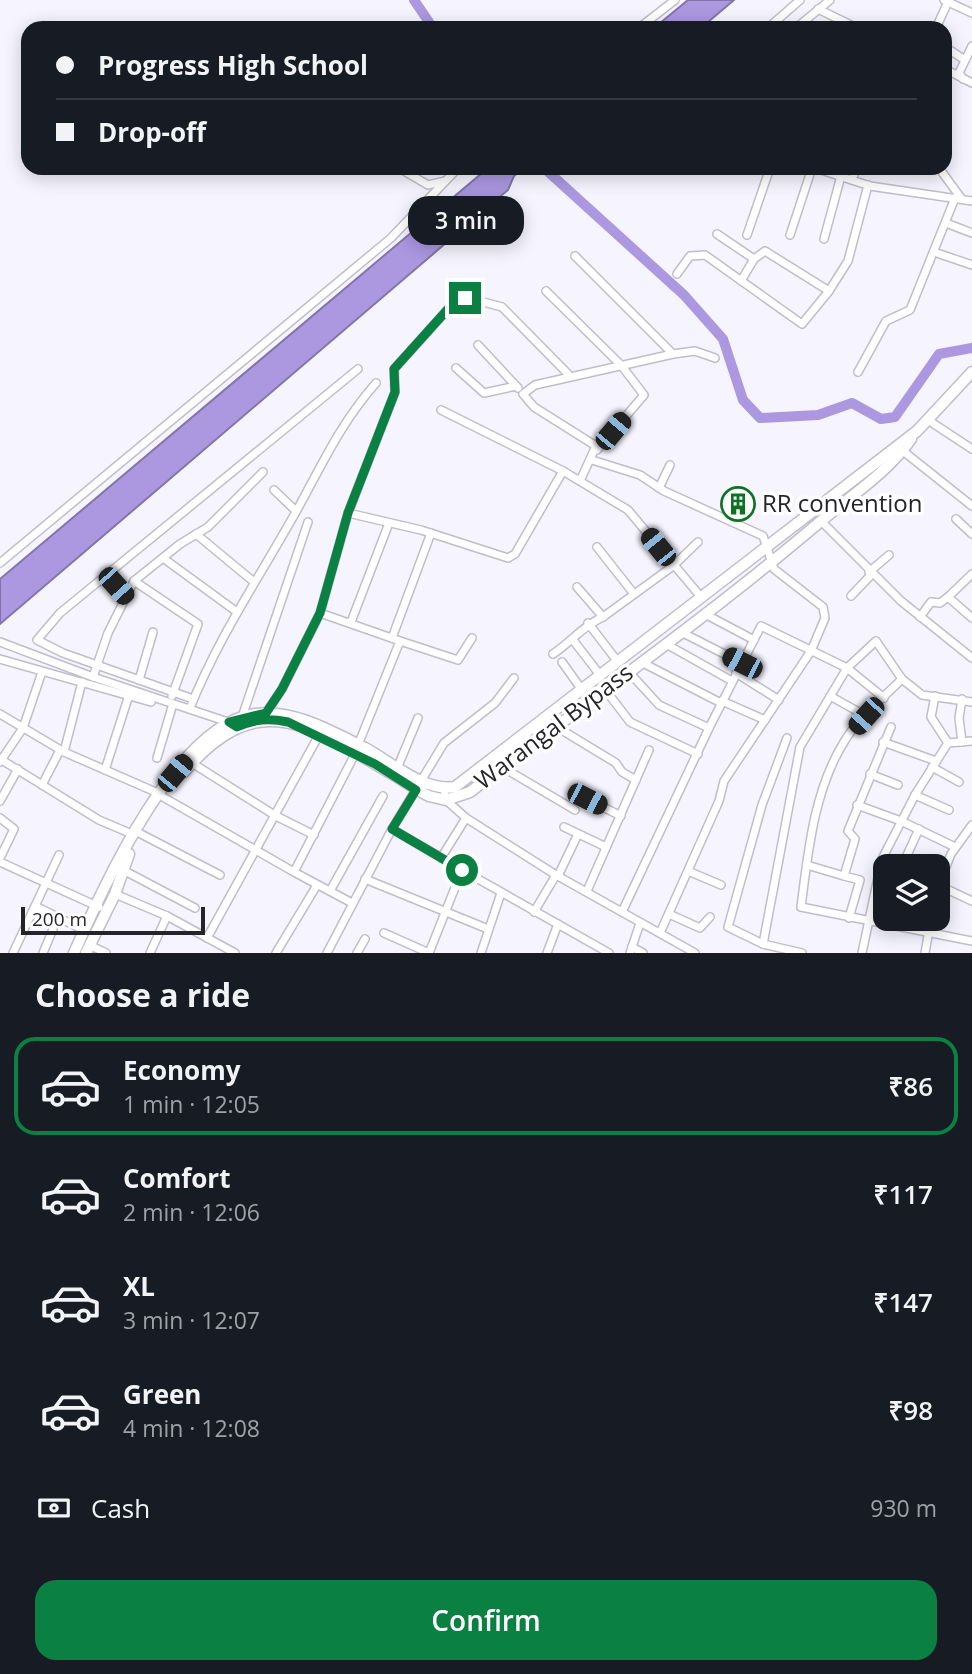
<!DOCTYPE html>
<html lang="en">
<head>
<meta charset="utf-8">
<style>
	body { margin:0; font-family:"Open Sans",sans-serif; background:#242831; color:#f1f3f6; height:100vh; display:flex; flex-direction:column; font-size:26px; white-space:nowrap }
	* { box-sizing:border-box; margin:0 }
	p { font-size:23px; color:#9ea1a6 }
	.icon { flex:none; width:38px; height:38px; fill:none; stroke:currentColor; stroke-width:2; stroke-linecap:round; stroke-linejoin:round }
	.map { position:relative; height:953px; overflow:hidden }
	.drawer { display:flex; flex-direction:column; background:#171b24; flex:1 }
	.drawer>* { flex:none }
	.top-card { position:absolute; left:21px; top:21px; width:931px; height:154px; border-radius:21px; box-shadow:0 4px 18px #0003; display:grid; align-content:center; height:154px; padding:0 35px; background:#171b24 }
	.fabs { position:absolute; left:873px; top:854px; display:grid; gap:14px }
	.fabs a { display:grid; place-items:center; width:77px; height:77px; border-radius:14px; background:#171b24; box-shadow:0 4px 18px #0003; font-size:35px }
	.scale { position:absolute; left:21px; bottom:18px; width:184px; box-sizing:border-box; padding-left:7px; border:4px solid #25242a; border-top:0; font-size:19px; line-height:24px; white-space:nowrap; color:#25242a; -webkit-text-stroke:5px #fff; paint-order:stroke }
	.end { position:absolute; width:32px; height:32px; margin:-16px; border:9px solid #0b8043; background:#fff; box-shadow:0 0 0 4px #fff }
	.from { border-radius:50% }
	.bubble { position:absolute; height:49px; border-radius:21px; background:#171b24; box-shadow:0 4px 18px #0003; font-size:23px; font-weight:600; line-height:49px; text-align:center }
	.car { position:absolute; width:21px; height:42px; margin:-21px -10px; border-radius:9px; box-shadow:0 0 5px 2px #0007; background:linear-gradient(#222 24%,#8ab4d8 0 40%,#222 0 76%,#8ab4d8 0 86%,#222 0) }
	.top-card b { display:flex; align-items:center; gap:24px; height:66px; font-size:26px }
	.top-card b+b { border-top:2px solid #363941 }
	.top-card i { width:18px; height:18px; background:#f1f3f6 }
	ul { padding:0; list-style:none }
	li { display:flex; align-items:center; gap:21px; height:98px; margin:0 14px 10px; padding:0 21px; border:4px solid transparent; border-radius:21px }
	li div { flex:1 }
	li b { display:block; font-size:26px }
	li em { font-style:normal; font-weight:600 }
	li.current { border-color:#0b8043 }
	li>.icon { width:63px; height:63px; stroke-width:1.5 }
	h2 { padding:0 35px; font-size:32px; line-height:84px }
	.pay { display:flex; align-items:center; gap:18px; height:77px; padding:0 35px; font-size:26px }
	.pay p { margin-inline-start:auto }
	.button { display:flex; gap:14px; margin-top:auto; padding:14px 35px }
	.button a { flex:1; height:80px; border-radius:21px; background:#0b8043; color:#fff; font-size:28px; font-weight:600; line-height:80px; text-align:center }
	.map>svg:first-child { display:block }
</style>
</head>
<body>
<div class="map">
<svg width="972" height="953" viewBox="0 0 972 953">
	<rect width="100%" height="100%" fill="#f6f4fe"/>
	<g fill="#ab98e1" stroke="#8375aa" stroke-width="2">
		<path d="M 688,0 L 734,0 L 701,28 L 654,28 Z"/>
		<path d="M 488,168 L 524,168 L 514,176 L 508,190 L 0,624 L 0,579 Z"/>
	</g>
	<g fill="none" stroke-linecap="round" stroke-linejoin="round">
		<g stroke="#ab98e1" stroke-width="10">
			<path d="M 414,0 L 433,28"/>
			<path d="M 544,168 L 684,295 L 723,339 L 743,400 L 760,418 L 818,415 L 852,403 L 881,419 L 895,417 L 939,354 L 972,348"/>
		</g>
		<g stroke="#c0bdcc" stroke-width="10">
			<g id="minor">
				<path d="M 944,0 L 972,13"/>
				<path d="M 818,9 L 857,28"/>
				<path d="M 639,28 L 675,0"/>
				<path d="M 768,28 L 800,0"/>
				<path d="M 796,28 L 830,0"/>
				<path d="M 936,28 L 948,2"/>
				<path d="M 945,47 L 965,60"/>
				<path d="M 945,69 L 972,83"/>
				<path d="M 963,79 L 959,73 L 972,46"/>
				<path d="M 386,168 L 387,168"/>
				<path d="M 399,168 L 428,185 L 445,181"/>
				<path d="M 815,168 L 870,186 L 972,201"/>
				<path d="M 939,168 L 961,198"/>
				<path d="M 852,180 L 856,168"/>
				<path d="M 946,223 L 972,233"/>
				<path d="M 717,234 L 754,259"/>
				<path d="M 747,235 L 770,168"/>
				<path d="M 790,235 L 812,168"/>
				<path d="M 824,239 L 841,176"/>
				<path d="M 934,252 L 972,265"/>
				<path d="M 575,256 L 673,354 L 535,385 L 523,394 L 534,407 L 596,446 L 580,481"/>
				<path d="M 677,274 L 690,256 L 705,255 L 802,324 L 829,291"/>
				<path d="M 741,281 L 754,259 L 765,251 L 829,291 L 848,261 L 868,185"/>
				<path d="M 546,291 L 621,365 L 644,395 L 597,450"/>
				<path d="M 478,345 L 518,388"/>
				<path d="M 673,354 L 695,351 L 715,358"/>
				<path d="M 456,368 L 484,393 L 516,386"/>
				<path d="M 858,372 L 886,321 L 910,310 L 955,198"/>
				<path d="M 441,410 L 563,471 L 628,510 L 701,597"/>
				<path d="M 928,420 L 972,449"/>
				<path d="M 903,451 L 972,506"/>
				<path d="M 592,460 L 640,475 L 664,491 L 763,536 L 774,569 L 823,607 L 825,618 L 811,651 L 724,781 L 719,801 L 660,933"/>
				<path d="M 659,488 L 670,465"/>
				<path d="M 274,490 L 296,511"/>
				<path d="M 348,513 L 421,530 L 508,558 L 515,554 L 563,471"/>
				<path d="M 956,519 L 972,534"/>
				<path d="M 821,521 L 901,601 L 972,658"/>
				<path d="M 196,534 L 254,582"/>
				<path d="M 597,547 L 634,594"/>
				<path d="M 163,558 L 237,612"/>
				<path d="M 0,563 L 391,238 L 458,168"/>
				<path d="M 869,572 L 889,555"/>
				<path d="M 972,574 L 948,597 L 972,618"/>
				<path d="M 107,575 L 126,597"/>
				<path d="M 134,581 L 198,624 L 172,696"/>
				<path d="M 577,587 L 603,617 L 673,566 L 698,542"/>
				<path d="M 851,596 L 872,574"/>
				<path d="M 320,613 L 400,641 L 358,745"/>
				<path d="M 705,614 L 754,640"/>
				<path d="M 920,617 L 931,602 L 940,603 L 948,597"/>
				<path d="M 351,622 L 389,523"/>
				<path d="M 588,623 L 618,662"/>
				<path d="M 681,632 L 742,663"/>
				<path d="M 392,638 L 431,533"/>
				<path d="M 573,640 L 600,675"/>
				<path d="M 400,641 L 458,660 L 472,638"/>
				<path d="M 0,642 L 93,677 L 231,723"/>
				<path d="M 666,644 L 732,681"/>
				<path d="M 553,654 C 571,642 584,625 603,617"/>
				<path d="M 0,659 L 151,702"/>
				<path d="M 562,662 L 582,690"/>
				<path d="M 641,662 L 721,703"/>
				<path d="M 628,671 L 659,705 L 709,728"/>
				<path d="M 736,673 L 779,700"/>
				<path d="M 93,677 L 108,633 L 134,581 L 180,544 L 208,527 L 263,472"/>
				<path d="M 902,679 C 883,698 858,718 844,742 C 814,790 808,852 801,907 L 972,941"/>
				<path d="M 139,680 L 153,632"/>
				<path d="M 604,688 L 630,722 L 698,754"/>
				<path d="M 830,696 L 866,716"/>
				<path d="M 935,696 L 931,717 L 948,743"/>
				<path d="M 193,699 L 63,653 L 37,640 L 60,613 L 358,369"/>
				<path d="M 962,699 L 959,718 L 962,742"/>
				<path d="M 722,701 L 765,720"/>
				<path d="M 190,708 C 219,636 259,578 297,510 C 323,463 340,424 376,383"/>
				<path d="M 266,713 L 282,689 L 320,613 L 348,513 L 395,392 L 394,369 L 448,309 L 465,297 L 502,307 L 570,376"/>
				<path d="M 0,714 L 64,752 L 158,793"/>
				<path d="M 242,717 L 308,522"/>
				<path d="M 555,726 L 616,763 L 622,772 L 636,780"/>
				<path d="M 787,738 L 762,805 L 728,927 L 763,944 L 802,953"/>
				<path d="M 883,742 L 936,761"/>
				<path d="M 64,752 L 82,682"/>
				<path d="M 157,758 L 172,707"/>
				<path d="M 0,759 L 99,820 L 132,834"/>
				<path d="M 0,762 L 23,728 L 42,672"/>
				<path d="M 192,763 L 276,816 L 314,835"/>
				<path d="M 502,767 L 575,810"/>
				<path d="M 932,767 L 959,782"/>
				<path d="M 105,770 L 129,695"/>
				<path d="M 396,771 L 418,718"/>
				<path d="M 870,774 L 898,785"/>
				<path d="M 42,785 L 60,750"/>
				<path d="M 444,789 L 446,800 L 466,818 L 556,875 L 695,953"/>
				<path d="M 915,795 L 949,810"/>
				<path d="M 163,797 L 294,872"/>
				<path d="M 587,799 L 621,816"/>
				<path d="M 0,801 L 18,769"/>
				<path d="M 857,805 L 901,821 L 955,847"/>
				<path d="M 0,818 L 14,829 L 0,858"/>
				<path d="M 564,827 L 606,847"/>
				<path d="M 392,829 L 462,870 L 429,953"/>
				<path d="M 139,833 L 220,875"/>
				<path d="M 441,858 L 466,818"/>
				<path d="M 0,862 L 99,907"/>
				<path d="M 903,864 L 919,829"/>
				<path d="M 807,865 L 844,876"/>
				<path d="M 123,870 L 195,908"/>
				<path d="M 462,870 L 609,953"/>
				<path d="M 688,871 L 721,885"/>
				<path d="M 558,876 L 578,834"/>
				<path d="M 365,879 L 488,929"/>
				<path d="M 938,885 L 972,901"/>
				<path d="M 938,887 L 951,854 L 972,825"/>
				<path d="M 330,891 L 383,796"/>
				<path d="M 587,891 L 649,750"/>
				<path d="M 115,894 L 167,916 L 150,953"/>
				<path d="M 352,903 L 294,872 L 355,754"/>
				<path d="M 35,906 L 84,930"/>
				<path d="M 534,912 L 556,875"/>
				<path d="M 622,912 L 709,728 L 761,626 L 847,668 L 884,698"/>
				<path d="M 669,914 L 700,928 L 710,917"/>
				<path d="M 167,916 L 235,953"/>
				<path d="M 849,918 L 860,880 L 844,876 L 855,839 L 848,831 L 891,727"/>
				<path d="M 384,933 L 429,953"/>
				<path d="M 207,938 L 319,735"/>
				<path d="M 763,944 L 800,747 L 847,668 L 876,641 L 902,679 L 922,695 L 972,702"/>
				<path d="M 89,945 L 106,953"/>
				<path d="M 632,947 L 643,953"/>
				<path d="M 13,953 L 59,855"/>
				<path d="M 43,953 L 53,929"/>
				<path d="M 276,953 L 317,885"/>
				<path d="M 327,953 L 392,829 L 444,743 L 495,703 L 514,678"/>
				<path d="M 357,953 L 365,939"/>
				<path d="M 481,953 L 501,893"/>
				<path d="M 547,953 L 558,924"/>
				<path d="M 630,953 L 640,923"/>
				<path d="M 862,953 L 882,859 L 915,795 L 948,743 L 972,741"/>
				<path d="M 925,953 L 931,919"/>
			</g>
		</g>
		<g stroke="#c0bdcc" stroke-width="13">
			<g id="secondary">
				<path d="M 184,772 C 256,688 305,722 387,771 C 402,779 414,789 429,796 L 446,800 L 470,792 C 587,702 708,617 821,521 C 852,495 888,472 911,439"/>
				<path d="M 74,953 C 103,888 176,724 255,714 C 293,709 331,731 365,748 C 391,762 424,792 455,787 L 917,431 L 972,372"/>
				<path d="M 86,953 L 115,894 L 129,854"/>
			</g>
		</g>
		<use href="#minor" stroke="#fff" stroke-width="7"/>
		<use href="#secondary" stroke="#fff" stroke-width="10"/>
	</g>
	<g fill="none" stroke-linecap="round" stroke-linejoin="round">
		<path stroke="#0b8043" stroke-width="9" d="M 462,870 L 392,829 L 416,790 L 375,764 L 288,722 C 269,718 255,719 237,727 L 229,722 L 266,713 L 282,689 L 320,613 L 348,513 L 395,392 L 394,369 L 448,309 L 465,298"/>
	</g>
	<defs>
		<g id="building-ring" transform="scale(1.75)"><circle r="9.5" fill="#fff" stroke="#0d7222" stroke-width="1.5"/><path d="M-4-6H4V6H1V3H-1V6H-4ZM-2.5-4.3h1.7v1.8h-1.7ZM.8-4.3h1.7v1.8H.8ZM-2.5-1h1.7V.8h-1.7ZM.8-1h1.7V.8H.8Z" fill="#0d7222"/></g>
	</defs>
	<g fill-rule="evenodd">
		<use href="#building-ring" x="738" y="504"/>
	</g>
	<g text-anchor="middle" stroke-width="7" stroke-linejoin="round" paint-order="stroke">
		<g font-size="24" fill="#25242a" stroke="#fff" text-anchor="start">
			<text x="762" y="512">RR convention</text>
		</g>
		<g font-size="24" fill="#25242a" stroke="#fff">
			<text transform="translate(554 727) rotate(-37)" y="8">Warangal Bypass</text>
		</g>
	</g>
</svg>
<div class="fabs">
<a><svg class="icon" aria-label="layers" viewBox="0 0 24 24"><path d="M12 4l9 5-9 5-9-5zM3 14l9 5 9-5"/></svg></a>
</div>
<div class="scale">200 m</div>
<i class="end from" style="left:462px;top:870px"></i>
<i class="end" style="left:465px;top:298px"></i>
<div class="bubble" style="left:408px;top:196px;width:116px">3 min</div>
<i class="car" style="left:613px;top:431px;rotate:40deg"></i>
<i class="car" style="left:658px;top:547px;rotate:321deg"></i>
<i class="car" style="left:116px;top:586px;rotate:138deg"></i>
<i class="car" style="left:742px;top:663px;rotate:297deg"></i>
<i class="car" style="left:866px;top:716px;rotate:222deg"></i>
<i class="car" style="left:175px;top:773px;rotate:40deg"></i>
<i class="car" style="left:587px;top:799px;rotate:117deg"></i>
<div class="top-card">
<b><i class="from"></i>Progress High School</b>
<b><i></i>Drop-off</b>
</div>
</div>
<section class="drawer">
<h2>Choose a ride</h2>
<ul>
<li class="current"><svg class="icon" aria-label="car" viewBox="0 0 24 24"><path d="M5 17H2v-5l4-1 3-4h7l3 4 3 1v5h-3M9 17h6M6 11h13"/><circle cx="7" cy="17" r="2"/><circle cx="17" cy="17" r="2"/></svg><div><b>Economy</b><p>1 min · 12:05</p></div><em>₹86</em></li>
<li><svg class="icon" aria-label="car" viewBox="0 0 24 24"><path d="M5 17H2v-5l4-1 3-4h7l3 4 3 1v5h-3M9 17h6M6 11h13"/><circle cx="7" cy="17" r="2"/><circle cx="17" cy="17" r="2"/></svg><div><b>Comfort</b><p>2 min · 12:06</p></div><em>₹117</em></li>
<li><svg class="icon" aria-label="car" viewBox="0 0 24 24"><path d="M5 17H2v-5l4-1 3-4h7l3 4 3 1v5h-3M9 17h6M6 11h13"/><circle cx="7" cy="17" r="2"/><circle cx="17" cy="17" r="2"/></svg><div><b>XL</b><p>3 min · 12:07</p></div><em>₹147</em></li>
<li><svg class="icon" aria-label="car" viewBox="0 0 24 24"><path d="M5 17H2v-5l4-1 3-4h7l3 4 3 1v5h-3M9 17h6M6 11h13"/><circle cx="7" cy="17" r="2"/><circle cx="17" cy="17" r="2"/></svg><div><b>Green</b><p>4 min · 12:08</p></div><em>₹98</em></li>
</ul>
<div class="pay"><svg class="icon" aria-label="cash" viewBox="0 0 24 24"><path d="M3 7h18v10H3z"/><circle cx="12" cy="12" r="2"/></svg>Cash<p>930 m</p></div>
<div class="button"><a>Confirm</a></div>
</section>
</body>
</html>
